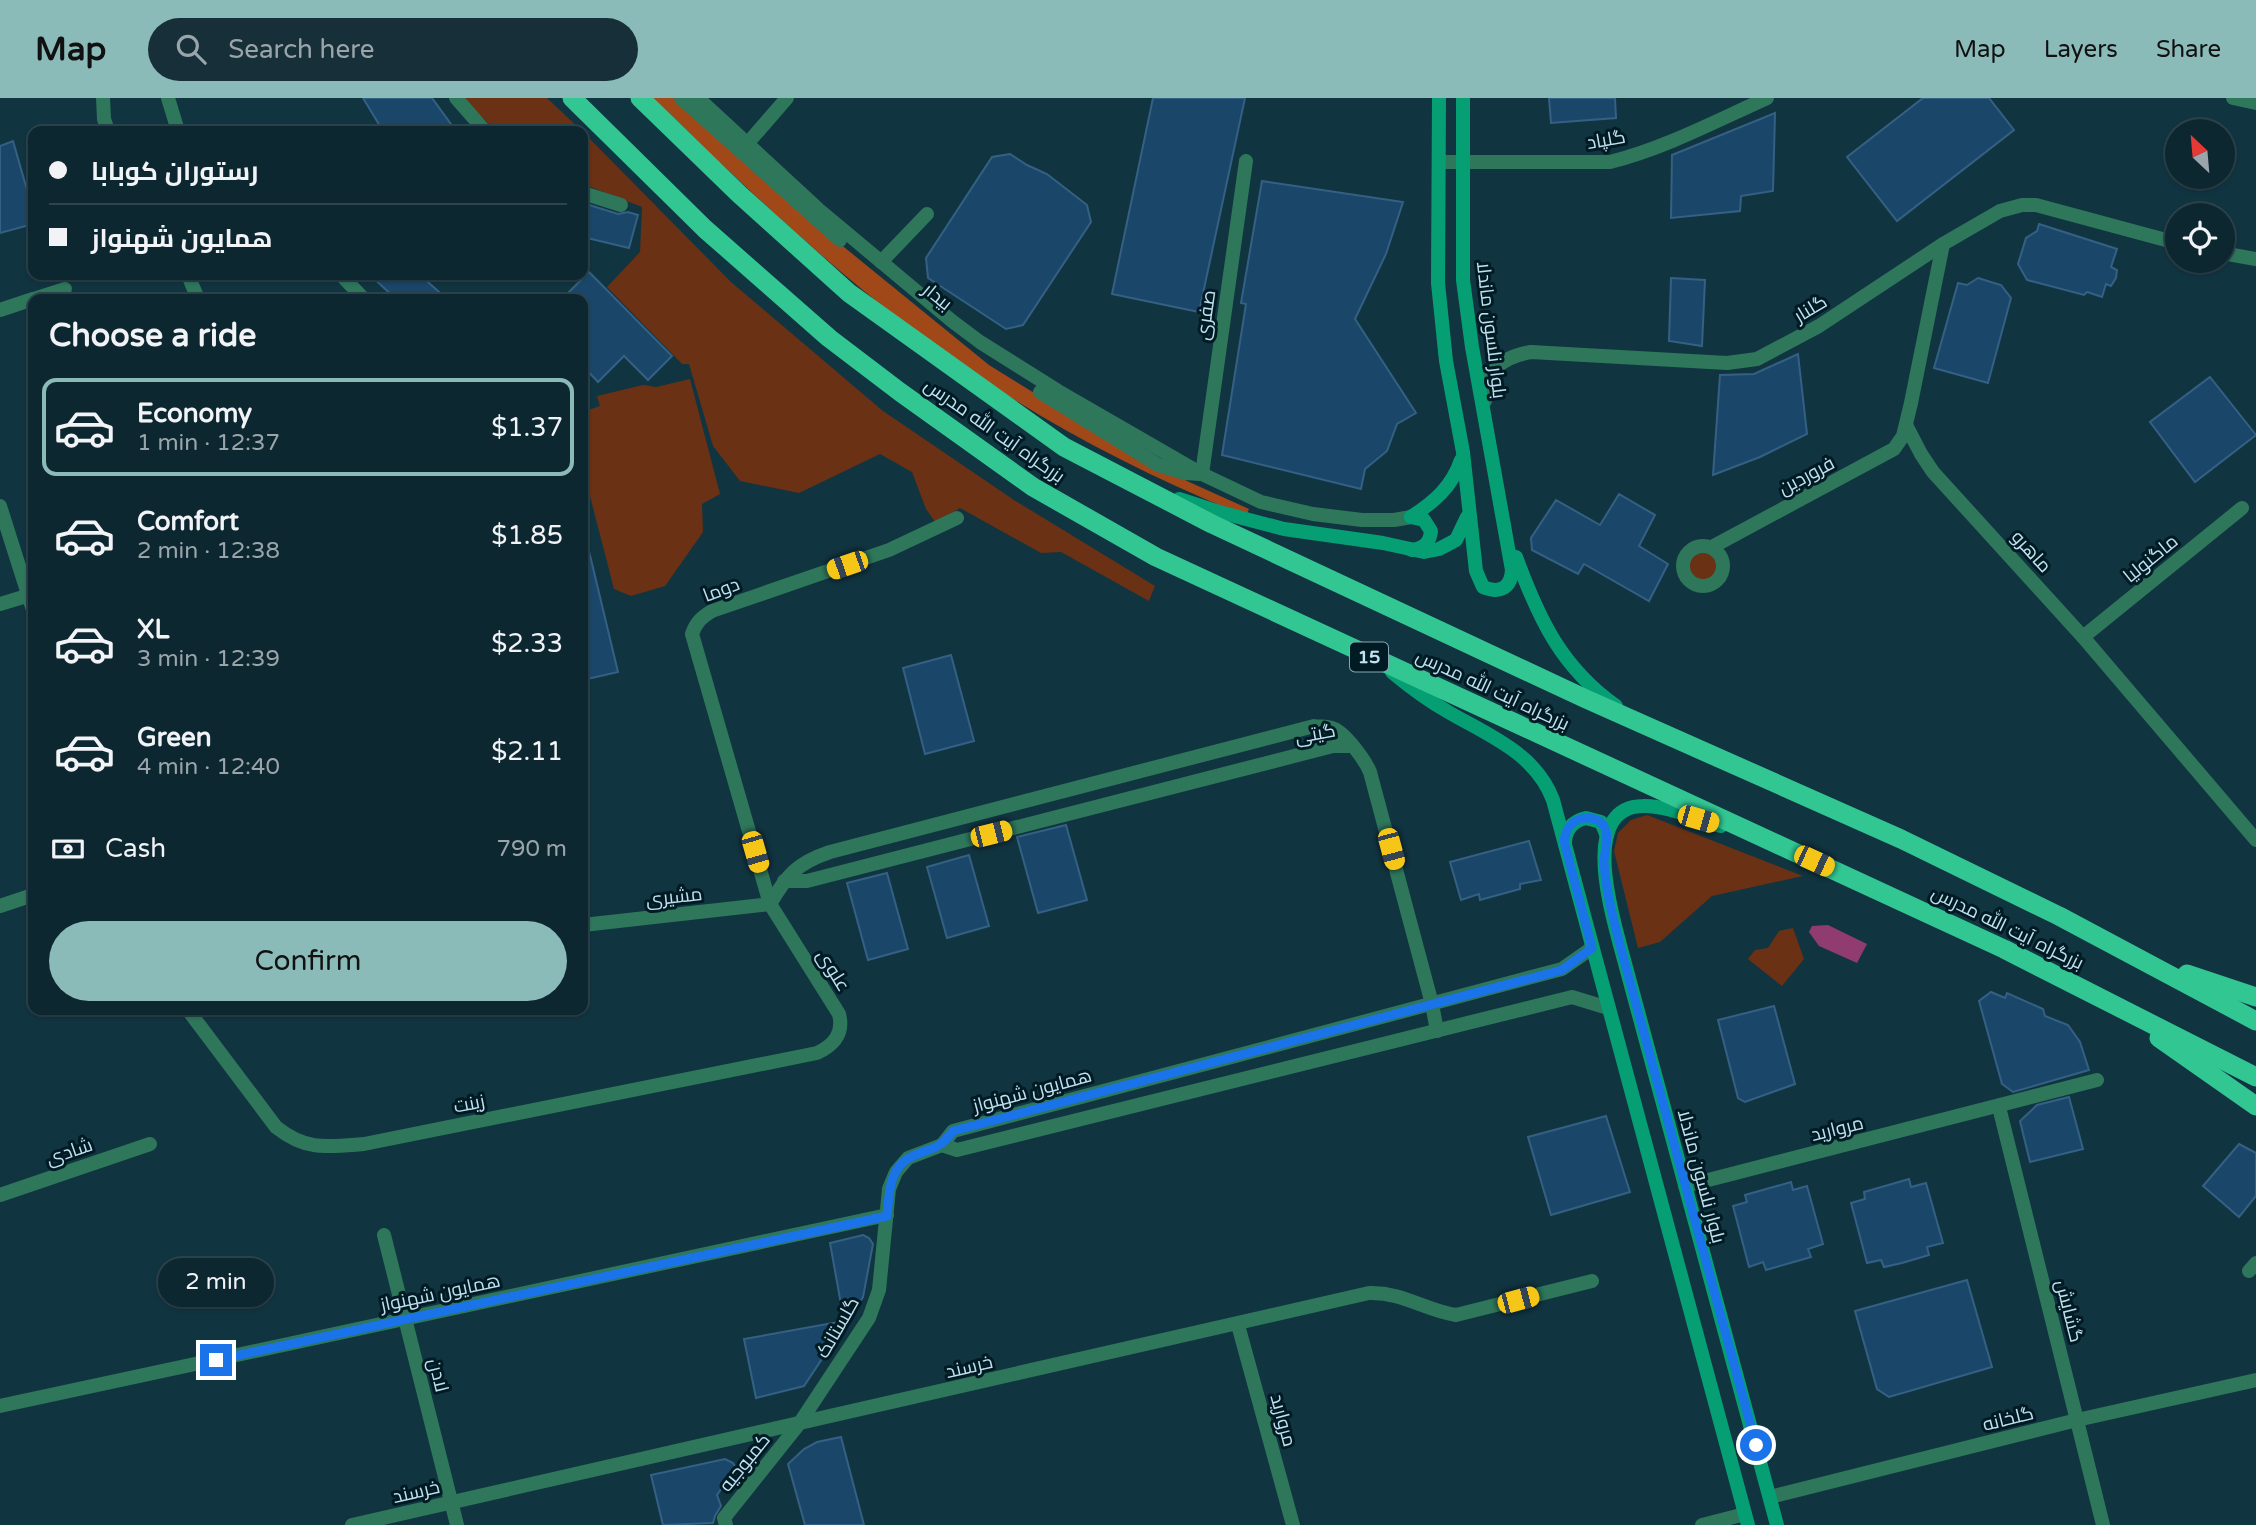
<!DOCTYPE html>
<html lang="en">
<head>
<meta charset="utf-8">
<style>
	body { margin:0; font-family:"Varela Round",Cairo,sans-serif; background:#162f39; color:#f1f3f6; height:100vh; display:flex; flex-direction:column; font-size:26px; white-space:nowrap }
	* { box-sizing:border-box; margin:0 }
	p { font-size:23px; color:#9aa5ab }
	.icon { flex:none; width:38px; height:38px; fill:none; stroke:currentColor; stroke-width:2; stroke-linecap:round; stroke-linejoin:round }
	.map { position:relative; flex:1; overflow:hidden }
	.side { position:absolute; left:28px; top:196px; width:560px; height:721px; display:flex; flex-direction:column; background:#0d2731; border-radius:14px; box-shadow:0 2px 5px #0004,0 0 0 2px #2d444d }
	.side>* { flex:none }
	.top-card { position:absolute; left:28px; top:28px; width:560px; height:154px; border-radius:14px; box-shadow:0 2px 5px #0004,0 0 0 2px #2d444d; display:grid; align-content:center; height:154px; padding:0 21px; background:#0d2731 }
	.needle { width:46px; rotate:334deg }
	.tools { position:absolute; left:2165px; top:21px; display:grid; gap:14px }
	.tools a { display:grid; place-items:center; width:70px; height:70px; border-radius:50%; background:#0d2731; box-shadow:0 2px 5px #0004,0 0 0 2px #2d444d; font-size:35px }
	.end { position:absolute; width:32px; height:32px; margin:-16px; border:9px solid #1a73e8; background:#fff; box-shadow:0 0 0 4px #fff }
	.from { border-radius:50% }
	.bubble { position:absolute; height:49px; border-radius:24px; background:#0d2731; box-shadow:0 2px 5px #0004,0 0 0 2px #2d444d; font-size:23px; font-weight:600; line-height:49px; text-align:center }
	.car { position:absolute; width:21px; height:42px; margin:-21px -10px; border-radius:9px; box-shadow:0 0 5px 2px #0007; background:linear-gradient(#f5c518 24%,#345 0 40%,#f5c518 0 76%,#345 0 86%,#f5c518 0) }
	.top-card b { display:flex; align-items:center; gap:24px; height:66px; font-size:26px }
	.top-card b+b { border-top:2px solid #2d444d }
	.top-card i { width:18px; height:18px; background:#f1f3f6 }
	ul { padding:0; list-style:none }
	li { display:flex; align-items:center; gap:21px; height:98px; margin:0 14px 10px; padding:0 7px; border:4px solid transparent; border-radius:14px }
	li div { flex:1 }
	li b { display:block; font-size:26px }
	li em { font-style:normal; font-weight:600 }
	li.active { border-color:#8bbbb9 }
	li>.icon { width:63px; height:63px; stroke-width:1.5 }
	h2 { padding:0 21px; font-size:32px; line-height:84px }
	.pay { display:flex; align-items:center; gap:18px; height:77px; padding:0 21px; font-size:26px }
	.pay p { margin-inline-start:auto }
	.action { display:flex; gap:14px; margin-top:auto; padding:14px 21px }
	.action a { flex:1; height:80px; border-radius:42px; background:#8bbbb9; color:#111; font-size:28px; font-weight:600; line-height:80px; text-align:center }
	header { display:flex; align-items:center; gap:42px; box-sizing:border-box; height:98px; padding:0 35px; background:#8bbbb9; color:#111 }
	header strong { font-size:33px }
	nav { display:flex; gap:38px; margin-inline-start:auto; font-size:24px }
	.search { width:490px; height:63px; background:#162f39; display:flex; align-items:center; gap:18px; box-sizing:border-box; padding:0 24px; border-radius:38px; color:#9aa5ab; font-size:26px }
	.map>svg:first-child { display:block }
</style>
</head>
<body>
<header>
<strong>Map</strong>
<div class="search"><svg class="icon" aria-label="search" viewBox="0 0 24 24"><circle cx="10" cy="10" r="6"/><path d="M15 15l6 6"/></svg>Search here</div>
<nav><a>Map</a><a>Layers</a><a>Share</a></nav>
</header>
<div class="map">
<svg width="2256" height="1427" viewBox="0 0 2256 1427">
	<rect width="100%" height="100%" fill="#113441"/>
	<g fill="#6a3114">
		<path d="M 463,0 L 547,0 L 582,33 L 496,33 Z"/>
		<path d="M 583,34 L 731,184 L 883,313 L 1014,402 L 1155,488 L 1149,503 L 1061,454 L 1041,455 L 960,410 L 936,425 L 926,411 L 912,374 L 880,356 L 799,395 L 740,383 L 713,348 L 689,266 L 682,266 L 607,189 L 640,154 L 642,109 L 583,86 Z"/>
		<path d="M 690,281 L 720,396 L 702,406 L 703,434 L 665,488 L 631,498 L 614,491 L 583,371 L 583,314 L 600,308 L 597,298 L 643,287 L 656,289 Z"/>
		<circle cx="1704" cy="467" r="15"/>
		<path d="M 1647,717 L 1803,778 L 1712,798 L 1660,844 L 1638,850 L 1614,753 L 1618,735 L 1631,722 Z"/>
		<path d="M 1793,830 L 1804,861 L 1782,888 L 1748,861 L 1755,852 L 1768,850 L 1779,833 Z"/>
	</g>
	<path fill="#a14819" d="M 653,0 L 676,0 L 839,145 L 989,267 L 1120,348 L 1187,383 L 1249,411 L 1246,418 C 1159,383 1075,341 996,290 C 870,209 760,104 653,0 Z"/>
	<path fill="#913c71" d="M 1828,827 L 1867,846 L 1857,865 L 1819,848 L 1809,834 L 1812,828 Z"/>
	<g fill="#1a4769" stroke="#346084" stroke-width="2">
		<path d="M 363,0 L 432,0 L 456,33 L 383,33 Z"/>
		<path d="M 1153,0 L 1245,0 L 1199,214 L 1112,196 Z"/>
		<path d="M 1549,0 L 1615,0 L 1616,20 L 1551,25 Z"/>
		<path d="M 1923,0 L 1989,0 L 2014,32 L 1897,123 L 1847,59 Z"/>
		<path d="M 1775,15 L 1773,93 L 1741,98 L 1740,113 L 1671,120 L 1672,57 Z"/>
		<path d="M 13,43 L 33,113 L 33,126 L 0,135 L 0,48 Z"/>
		<path d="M 1010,56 L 1027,67 L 1047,76 L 1087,107 L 1091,124 L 1023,227 L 1006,231 L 928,180 L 926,160 L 992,59 Z"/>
		<path d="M 1262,83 L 1403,104 L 1386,156 L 1355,221 L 1416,315 L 1397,326 L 1387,353 L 1365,371 L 1361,391 L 1222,357 L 1246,206 L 1241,205 Z"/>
		<path d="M 583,105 L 618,116 L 628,114 L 638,117 L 629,150 L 583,139 Z"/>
		<path d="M 2039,126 L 2117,151 L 2111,169 L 2117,172 L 2116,180 L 2111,188 L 2106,186 L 2102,199 L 2087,194 L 2084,197 L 2027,182 L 2018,166 L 2026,140 L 2037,133 Z"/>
		<path d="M 589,174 L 672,258 L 648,282 L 624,258 L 598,284 L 583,268 L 583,201 L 562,201 Z"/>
		<path d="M 370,177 L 420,177 L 447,201 L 396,201 Z"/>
		<path d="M 1671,180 L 1705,182 L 1702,248 L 1669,243 Z"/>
		<path d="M 1978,180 L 2001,187 L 2011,200 L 1988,285 L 1934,270 L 1958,185 L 1967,187 Z"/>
		<path d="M 1798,256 L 1807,336 L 1760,359 L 1713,377 L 1720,277 L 1754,276 Z"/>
		<path d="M 2210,279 L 2256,337 L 2195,384 L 2150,324 Z"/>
		<path d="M 1619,396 L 1655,417 L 1639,448 L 1668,466 L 1649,503 L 1584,466 L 1578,476 L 1532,452 L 1531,440 L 1556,402 L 1600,427 Z"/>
		<path d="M 589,453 L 618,574 L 583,582 L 583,454 Z"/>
		<path d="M 951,557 L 974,643 L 925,656 L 903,570 Z"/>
		<path d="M 1066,727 L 1087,802 L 1038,815 L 1017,739 Z"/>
		<path d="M 1529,743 L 1541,782 L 1520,786 L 1520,791 L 1480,802 L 1479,796 L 1461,802 L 1450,764 Z"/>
		<path d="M 969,757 L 989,828 L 947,840 L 927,769 Z"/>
		<path d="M 887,775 L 908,851 L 868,862 L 847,785 Z"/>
		<path d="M 1991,894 L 2005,900 L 2007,895 L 2043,911 L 2045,918 L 2068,927 L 2080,944 L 2089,972 L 2013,994 L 2002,986 L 1979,903 Z"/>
		<path d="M 1774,908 L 1795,986 L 1745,1004 L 1738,1000 L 1718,922 Z"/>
		<path d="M 2069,999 L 2083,1051 L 2030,1064 L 2020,1023 L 2037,1007 Z"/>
		<path d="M 1606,1018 L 1630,1094 L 1551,1117 L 1528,1039 Z"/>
		<path d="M 2239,1046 L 2256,1055 L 2256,1098 L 2239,1119 L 2203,1088 Z"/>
		<path d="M 1909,1081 L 1911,1089 L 1926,1085 L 1943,1145 L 1927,1149 L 1929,1157 L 1902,1165 L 1884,1169 L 1881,1162 L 1867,1165 L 1851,1105 L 1865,1101 L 1864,1094 Z"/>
		<path d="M 1791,1084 L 1793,1092 L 1807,1088 L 1823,1146 L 1808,1151 L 1811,1159 L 1766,1172 L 1763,1164 L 1749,1169 L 1733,1108 L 1747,1104 L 1745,1097 Z"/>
		<path d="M 863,1137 L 869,1140 L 873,1146 L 863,1199 L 804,1288 L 756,1300 L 744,1241 L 844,1223 L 830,1145 Z"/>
		<path d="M 1967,1182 L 1992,1269 L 1889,1299 L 1877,1291 L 1855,1213 Z"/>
		<path d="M 841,1339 L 864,1427 L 805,1427 L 788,1366 L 804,1351 L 817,1344 Z"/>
		<path d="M 725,1361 L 733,1365 L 736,1370 L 733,1380 L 727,1383 L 717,1397 L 721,1408 L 715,1418 L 713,1425 L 663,1427 L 651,1377 Z"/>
	</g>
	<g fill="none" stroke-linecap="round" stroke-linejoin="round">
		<g stroke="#2e775b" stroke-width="14">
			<path d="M 103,0 L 104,21 L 108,33"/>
			<path d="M 168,0 L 178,33"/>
			<path d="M 456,0 L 485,33"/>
			<path d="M 2233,0 L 2256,5"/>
			<path d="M 747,46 L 787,0"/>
			<path d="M 1439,64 L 1610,64 C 1665,50 1716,23 1767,0"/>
			<path d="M 583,95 L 621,107"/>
			<path d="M 2222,155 L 2256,161"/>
			<path d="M 881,164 L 927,116"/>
			<path d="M 188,177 L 198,201"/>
			<path d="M 341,177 L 364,201"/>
			<path d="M 34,201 L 65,191"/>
			<path d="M 0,212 L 33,201"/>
			<path d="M 1485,303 C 1484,273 1502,259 1531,254 L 1727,265 L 1757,261 L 1819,228 L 1943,146 L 2000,113 L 2022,107 L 2036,107 L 2177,145"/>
			<path d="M 1906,327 L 1921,356 L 1933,374 L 2083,539 L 2256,742"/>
			<path d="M 1202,376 L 1246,63"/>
			<path d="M 0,408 L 33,512"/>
			<circle cx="1703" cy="468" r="20"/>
			<path d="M 1712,449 L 1894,351 L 1903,338 L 1911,305 L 1943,146"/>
			<path d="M 0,506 L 33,496"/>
			<path d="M 2083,539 L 2242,410"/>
			<path d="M 784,783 L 807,783 L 1333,648 L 1352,648"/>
			<path d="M 770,806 C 787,777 797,765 830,754 L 1314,628 C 1319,629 1327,628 1332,630 C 1344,633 1365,662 1370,674 L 1432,906 L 1437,933"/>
			<path d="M 0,808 L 33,797"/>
			<path d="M 583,827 L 770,806"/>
			<path d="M 188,912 L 276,1029 C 306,1053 327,1049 364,1046 L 817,955 C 834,947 844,935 839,916 L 770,806 L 692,536 C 696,524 702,519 712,513 L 889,452 L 957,420"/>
			<path d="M 1999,1009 L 2103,1427"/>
			<path d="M 942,1047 L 957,1052 L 1572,899 L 1608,910"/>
			<path d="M 942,1047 L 953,1033 L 1562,871 L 1592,850"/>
			<path d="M 1685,1088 L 2097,982"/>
			<path d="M 0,1097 L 150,1046"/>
			<path d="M 384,1137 L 457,1427"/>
			<path d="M 2249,1173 L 2256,1165"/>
			<path d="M 1238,1227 L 1293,1427"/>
			<path d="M 0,1308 L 887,1117"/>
			<path d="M 1770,1399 L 2077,1322 L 2256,1282"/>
			<path d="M 352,1427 L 1369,1195 C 1403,1194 1424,1212 1456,1217 L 1592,1183"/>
			<path d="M 726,1427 L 724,1420 L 799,1326 L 869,1220 L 879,1192 L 889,1091 L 896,1074 L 908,1060 L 942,1047"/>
			<path d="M 1702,1427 L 1745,1416"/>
		</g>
		<g stroke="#2e775b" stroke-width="14">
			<path d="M 681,0 L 840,142"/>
			<path d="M 698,0 L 818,111 L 952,223 L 980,244 L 1058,293 L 1202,376 L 1261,404 L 1313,416 L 1362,422 L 1394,422 L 1411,419"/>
			<path d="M 1040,294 L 1158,367 L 1185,375 L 1200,376"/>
		</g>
		<g stroke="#069f73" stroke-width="14">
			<path d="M 1439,0 L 1438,185 L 1446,263 L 1463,354 L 1476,473 L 1483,489 C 1500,496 1511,490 1512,472 L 1472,249 L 1463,182 L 1463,0"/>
			<path d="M 1179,401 L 1219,414 L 1284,431 L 1383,445 L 1424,454 L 1439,451 L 1456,442 L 1467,419"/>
			<path d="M 1411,419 C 1434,404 1452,389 1461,362"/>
			<path d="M 1411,419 L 1424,422 L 1431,433 C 1430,445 1424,450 1412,452"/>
			<path d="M 1516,459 C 1539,521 1561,569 1616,608"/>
			<path d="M 1392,574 C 1410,589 1429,603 1450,615 C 1490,638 1536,656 1553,702 L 1748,1427"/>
			<path d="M 1721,728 C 1699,722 1666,707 1643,708 C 1580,709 1611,812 1620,847 L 1777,1427"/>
			<path d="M 1565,746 C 1565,732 1572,723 1586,720 L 1601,724 L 1607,738"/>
		</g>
		<g stroke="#32c693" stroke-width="19">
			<path d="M 572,0 L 705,131 L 829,240 L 900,294 L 1033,389 L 1156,459 L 2004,851 L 2256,979"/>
			<path d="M 640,0 L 739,96 L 849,195 L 1064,349 L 1212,426 L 1586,601 L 1901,741 L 2059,818 L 2256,923"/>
			<path d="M 2187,876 L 2256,899"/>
			<path d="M 2159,940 L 2256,1008"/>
		</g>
	</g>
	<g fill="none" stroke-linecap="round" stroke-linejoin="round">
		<path stroke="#1a73e8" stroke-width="9" d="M 216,1262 L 887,1118 C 889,1097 889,1069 911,1059 C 932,1049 938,1053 953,1033 L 1562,872 L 1592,850 L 1564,743 C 1565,736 1567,729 1574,724 C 1583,718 1597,718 1604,728 C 1610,738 1604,753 1604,765 C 1606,793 1613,820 1620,847 L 1756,1347"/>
	</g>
	<g text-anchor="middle" stroke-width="6" stroke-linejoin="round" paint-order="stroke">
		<rect fill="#011b24" stroke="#88a6b2" stroke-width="2" x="1350" y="544.5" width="38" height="29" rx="5"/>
		<g font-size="18" font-weight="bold" fill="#c2e1ef">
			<text x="1369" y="565">15</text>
		</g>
		<g font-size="19" fill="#c2e1ef" stroke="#011b24">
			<text transform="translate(1606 41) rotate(-10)" y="7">گلپاد</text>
			<text transform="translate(938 198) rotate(39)" y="7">بیدار</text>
			<text transform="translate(1810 210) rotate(-31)" y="7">گلنار</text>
			<text transform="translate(1205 217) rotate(-82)" y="7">صفری</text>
			<text transform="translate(1492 232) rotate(83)" y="7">بلوار نلسون ماندلا</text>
			<text transform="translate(995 332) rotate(35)" y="7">بزرگراه آیت الله مدرس</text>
			<text transform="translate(1806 377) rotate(-28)" y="7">فروردین</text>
			<text transform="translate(2032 453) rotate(48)" y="7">ماهرو</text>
			<text transform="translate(2150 460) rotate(-39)" y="7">ماگنولیا</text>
			<text transform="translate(721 491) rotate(-21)" y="7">دوما</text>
			<text transform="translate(1493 591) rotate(25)" y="7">بزرگراه آیت الله مدرس</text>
			<text transform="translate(1315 635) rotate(-10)" y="7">گیتی</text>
			<text transform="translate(674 798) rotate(-6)" y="7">مشیری</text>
			<text transform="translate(2008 829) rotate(26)" y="7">بزرگراه آیت الله مدرس</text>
			<text transform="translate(834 872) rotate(58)" y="7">علوی</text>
			<text transform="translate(1032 992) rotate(-15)" y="7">همایون شهنواز</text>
			<text transform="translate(469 1005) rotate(-11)" y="7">زینت</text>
			<text transform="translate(1837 1030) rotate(-14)" y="7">مروارید</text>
			<text transform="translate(69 1053) rotate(-19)" y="7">شادی</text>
			<text transform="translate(1702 1078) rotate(75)" y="7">بلوار نلسون ماندلا</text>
			<text transform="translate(440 1194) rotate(-12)" y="7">همایون شهنواز</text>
			<text transform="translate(2070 1213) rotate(76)" y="7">گشایش</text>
			<text transform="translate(837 1229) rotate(-60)" y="7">گلستانک</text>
			<text transform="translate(969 1268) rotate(-13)" y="7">خرسند</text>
			<text transform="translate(439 1277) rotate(76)" y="7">لادن</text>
			<text transform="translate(2008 1320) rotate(-14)" y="7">گلخانه</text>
			<text transform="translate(1284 1322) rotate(75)" y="7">مروارید</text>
			<text transform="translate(744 1364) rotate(-51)" y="7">کمبوجیه</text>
			<text transform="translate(416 1393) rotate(-13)" y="7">خرسند</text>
		</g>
	</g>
</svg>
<div class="tools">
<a><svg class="needle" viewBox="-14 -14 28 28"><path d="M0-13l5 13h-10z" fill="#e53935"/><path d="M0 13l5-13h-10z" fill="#9aa5ab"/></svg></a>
<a><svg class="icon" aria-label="locate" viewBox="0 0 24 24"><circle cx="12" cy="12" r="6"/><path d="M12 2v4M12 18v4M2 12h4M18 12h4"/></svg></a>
</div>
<i class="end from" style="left:1756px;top:1347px"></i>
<i class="end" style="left:216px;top:1262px"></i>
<div class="bubble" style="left:158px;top:1160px;width:116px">2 min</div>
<i class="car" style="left:847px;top:467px;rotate:251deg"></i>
<i class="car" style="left:1698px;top:721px;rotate:106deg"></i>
<i class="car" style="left:991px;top:736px;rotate:76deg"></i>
<i class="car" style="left:1391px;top:751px;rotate:165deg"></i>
<i class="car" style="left:755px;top:754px;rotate:164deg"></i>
<i class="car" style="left:1814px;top:763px;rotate:115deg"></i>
<i class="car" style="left:1518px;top:1202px;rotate:75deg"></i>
<div class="top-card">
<b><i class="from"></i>رستوران کوبابا</b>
<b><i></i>همایون شهنواز</b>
</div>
<section class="side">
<h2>Choose a ride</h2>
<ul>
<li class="active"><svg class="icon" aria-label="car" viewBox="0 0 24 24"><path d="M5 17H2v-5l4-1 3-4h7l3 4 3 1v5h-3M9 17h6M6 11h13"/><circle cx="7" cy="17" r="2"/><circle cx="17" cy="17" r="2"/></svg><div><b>Economy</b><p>1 min · 12:37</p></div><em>$1.37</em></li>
<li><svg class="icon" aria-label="car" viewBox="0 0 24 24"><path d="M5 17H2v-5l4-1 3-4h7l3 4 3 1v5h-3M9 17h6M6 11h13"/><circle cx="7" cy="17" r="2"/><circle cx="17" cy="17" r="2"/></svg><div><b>Comfort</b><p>2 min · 12:38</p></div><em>$1.85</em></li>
<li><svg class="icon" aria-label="car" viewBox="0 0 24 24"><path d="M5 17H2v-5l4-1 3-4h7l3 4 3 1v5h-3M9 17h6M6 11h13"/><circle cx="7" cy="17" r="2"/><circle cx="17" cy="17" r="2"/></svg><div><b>XL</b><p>3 min · 12:39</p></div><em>$2.33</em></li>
<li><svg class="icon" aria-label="car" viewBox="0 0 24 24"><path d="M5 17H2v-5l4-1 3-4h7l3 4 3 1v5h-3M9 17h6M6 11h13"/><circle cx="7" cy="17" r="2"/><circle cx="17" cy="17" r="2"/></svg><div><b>Green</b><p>4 min · 12:40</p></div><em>$2.11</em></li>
</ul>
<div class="pay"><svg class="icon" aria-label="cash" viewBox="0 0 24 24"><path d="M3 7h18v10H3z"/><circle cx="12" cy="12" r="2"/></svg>Cash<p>790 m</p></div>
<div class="action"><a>Confirm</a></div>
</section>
</div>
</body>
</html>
